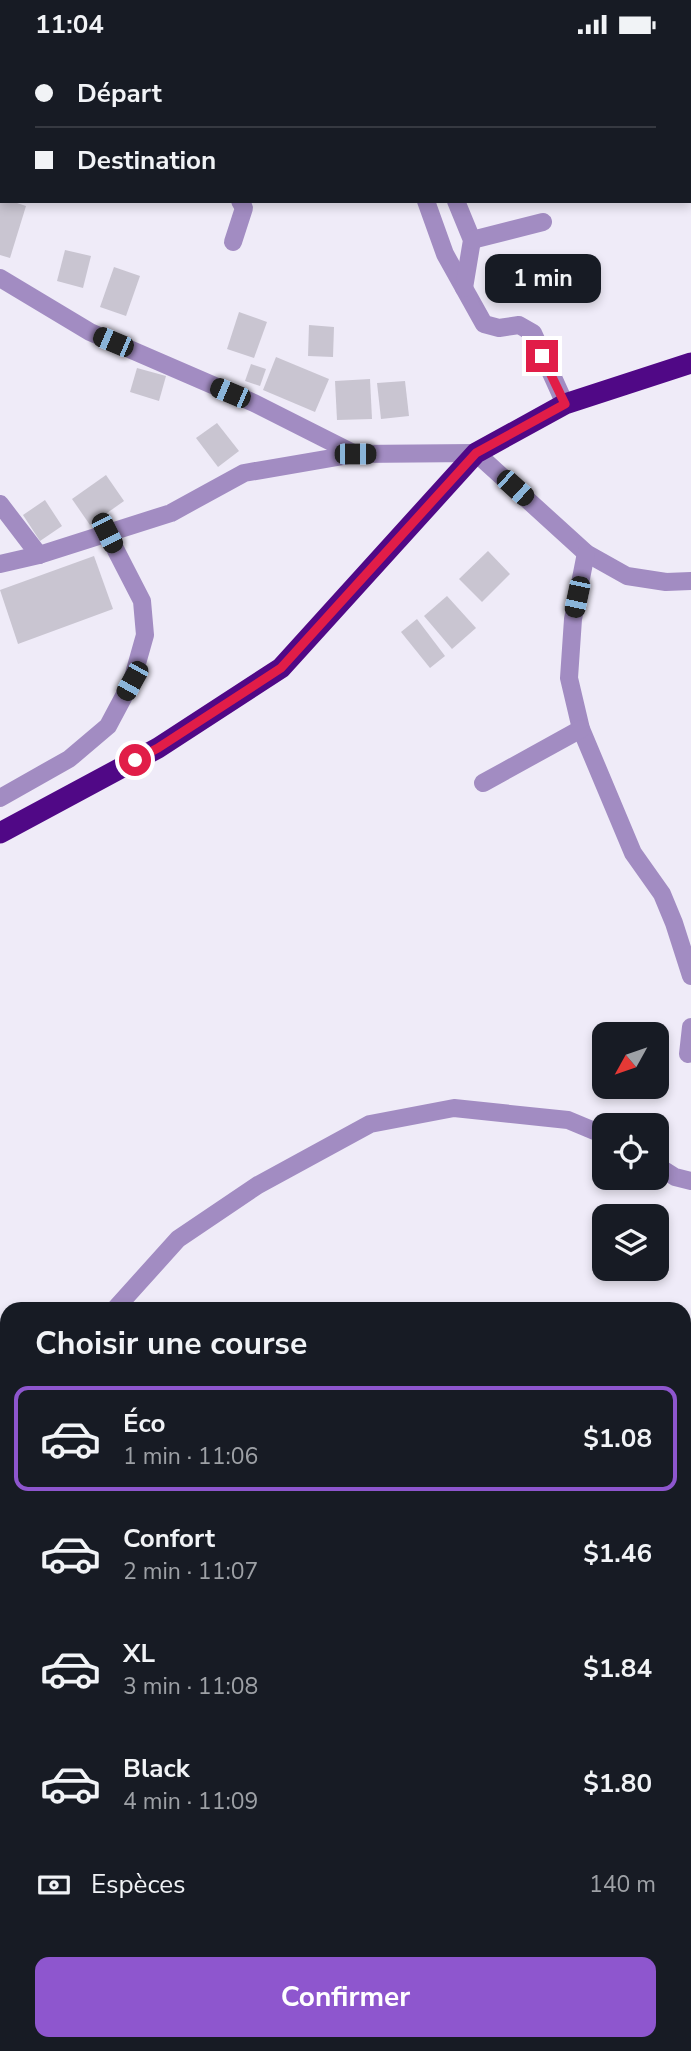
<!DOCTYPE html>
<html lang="fr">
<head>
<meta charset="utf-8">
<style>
	body { margin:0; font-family:"Nunito Sans",sans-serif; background:#242831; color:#f1f3f6; height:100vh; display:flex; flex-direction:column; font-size:26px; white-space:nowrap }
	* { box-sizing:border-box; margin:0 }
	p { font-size:23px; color:#9ea1a6 }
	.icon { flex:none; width:38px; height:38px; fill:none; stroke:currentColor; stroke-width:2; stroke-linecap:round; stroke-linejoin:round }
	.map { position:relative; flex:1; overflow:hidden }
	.sheet { position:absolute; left:0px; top:1253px; width:691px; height:749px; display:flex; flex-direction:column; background:#171b24; border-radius:21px 21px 0 0; box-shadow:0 4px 10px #0003 }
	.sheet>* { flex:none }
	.top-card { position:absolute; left:0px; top:0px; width:691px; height:154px; box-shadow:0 4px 10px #0003; display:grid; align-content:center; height:154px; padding:0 35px; background:#171b24 }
	.needle { width:46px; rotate:230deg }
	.tools { position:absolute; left:592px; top:973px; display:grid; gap:14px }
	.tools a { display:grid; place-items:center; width:77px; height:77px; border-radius:14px; background:#171b24; box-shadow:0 4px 10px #0003; font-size:35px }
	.end { position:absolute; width:32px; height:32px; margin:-16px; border:9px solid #e11d48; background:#fff; box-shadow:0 0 0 4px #fff }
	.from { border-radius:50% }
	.bubble { position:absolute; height:49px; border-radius:14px; background:#171b24; box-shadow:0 4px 10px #0003; font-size:23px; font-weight:700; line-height:49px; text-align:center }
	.car { position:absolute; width:21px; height:42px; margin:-21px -10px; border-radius:9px; box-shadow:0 0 5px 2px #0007; background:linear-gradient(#222 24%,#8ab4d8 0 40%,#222 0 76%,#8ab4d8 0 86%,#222 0) }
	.top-card b { display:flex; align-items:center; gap:24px; height:66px; font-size:26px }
	.top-card b+b { border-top:2px solid #363941 }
	.top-card i { width:18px; height:18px; background:#f1f3f6 }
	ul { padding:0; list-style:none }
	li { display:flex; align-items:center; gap:21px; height:105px; margin:0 14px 10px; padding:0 21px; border:4px solid transparent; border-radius:14px }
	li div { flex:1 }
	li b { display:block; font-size:26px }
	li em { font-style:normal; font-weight:700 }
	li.current { border-color:#8e56ce }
	li>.icon { width:63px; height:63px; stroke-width:1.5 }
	h2 { padding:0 35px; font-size:32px; line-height:84px }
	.pay { display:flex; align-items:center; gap:18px; height:77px; padding:0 35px; font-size:26px }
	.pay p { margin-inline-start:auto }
	.primary-button { display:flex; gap:14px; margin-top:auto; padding:14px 35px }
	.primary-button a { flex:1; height:80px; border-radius:14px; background:#8e56ce; color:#fff; font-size:28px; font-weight:700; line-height:80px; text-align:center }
	.status { display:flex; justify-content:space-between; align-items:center; height:49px; padding:0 35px; background:#171b24; direction:ltr }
	.status svg { height:19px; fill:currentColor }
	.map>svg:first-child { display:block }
</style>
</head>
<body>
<div class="status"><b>11:04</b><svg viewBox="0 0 49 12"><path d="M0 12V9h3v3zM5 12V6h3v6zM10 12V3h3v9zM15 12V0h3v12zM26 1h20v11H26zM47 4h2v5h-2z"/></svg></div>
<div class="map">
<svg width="691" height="2002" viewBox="0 0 691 2002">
	<rect width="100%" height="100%" fill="#efebf8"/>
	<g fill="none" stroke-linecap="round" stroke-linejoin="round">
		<g stroke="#dcc9fb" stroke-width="9">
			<path d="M 684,1557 L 691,1560"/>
			<path d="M 0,1849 L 7,1834"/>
		</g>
	</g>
	<g fill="#c9c5d1">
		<path d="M 0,152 L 11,152 L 26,157 L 10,209 L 0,206 Z"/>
		<path d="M 65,201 L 91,207 L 83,239 L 57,232 Z"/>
		<path d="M 114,218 L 140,227 L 126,267 L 100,258 Z"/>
		<path d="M 239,263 L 267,273 L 254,309 L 227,300 Z"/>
		<path d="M 309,276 L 334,278 L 333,308 L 308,307 Z"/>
		<path d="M 276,308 L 329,330 L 315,363 L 263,341 Z"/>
		<path d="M 251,315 L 266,320 L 260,337 L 245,332 Z"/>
		<path d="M 137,319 L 166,327 L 159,352 L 130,343 Z"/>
		<path d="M 370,330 L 372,370 L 337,371 L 335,332 Z"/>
		<path d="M 405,332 L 409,367 L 381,370 L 377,334 Z"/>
		<path d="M 217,374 L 239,402 L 218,418 L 196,389 Z"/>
		<path d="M 106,426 L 124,452 L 90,476 L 72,450 Z"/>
		<path d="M 45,451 L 62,477 L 40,492 L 23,466 Z"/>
		<path d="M 488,502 L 510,525 L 482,553 L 459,530 Z"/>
		<path d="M 94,507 L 113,560 L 18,595 L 0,541 Z"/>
		<path d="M 447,547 L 476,579 L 452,600 L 424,567 Z"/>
		<path d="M 417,570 L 445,607 L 430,619 L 401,583 Z"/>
	</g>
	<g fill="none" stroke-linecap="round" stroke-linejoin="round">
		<g stroke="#a28cc2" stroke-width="18">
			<path d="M 203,0 L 209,2"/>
			<path d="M 382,0 L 382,2"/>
			<path d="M 239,2 L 240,0"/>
			<path d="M 426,152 L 445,205 L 484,275 L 499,279 L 519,276 L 533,284 L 565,355"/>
			<path d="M 456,152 L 472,191 L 464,239"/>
			<path d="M 472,191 L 543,173"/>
			<path d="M 233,193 L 244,159 L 240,152"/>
			<path d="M 0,229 L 90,283 L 254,354 L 355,405 L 476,404 L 586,504 L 627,527 L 666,533 L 691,532"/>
			<path d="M 0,455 L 39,506"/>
			<path d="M 586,504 L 573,570 L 569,629 L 581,680 L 633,804 L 662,845 L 674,874 L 691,927"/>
			<path d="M 0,515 L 39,506 L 171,464 L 244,424 L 355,405"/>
			<path d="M 483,734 L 581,680"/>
			<path d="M 0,749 L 69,710 L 108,677 L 132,632 L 145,586 L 142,552 L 107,484"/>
			<path d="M 688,1005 L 691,978"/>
			<path d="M 656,1116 L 675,1128 L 691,1132"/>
			<path d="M 115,1260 L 178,1190 L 258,1136 L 370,1075 L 454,1059 L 568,1071 L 604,1086"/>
			<path d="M 0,1381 L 7,1375"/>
			<path d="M 684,1787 L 691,1785"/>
			<path d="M 327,1995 L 343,2002"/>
			<path d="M 557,1995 L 565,2002"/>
			<path d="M 230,2002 L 236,1995"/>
			<path d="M 378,2002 L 380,1995"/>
		</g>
		<path stroke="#500886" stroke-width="21" d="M 0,784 L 158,699 L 281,619 L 476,404 L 565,355 L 691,314"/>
	</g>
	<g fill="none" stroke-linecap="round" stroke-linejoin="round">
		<path stroke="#e11d48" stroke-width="9" d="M 135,711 L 158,699 L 281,619 L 476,404 L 565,355 L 542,307"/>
	</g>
</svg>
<div class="tools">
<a><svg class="needle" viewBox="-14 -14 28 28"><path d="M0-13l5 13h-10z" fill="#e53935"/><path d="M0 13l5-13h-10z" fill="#9ea1a6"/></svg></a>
<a><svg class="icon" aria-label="locate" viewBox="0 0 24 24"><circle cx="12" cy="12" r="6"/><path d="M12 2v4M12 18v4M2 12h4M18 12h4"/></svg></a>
<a><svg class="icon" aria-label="layers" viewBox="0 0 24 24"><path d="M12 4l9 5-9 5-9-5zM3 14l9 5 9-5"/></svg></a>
</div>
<i class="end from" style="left:135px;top:711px"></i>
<i class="end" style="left:542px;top:307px"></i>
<div class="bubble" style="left:485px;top:205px;width:116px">1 min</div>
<i class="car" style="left:113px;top:293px;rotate:293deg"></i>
<i class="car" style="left:230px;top:344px;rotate:293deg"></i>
<i class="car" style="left:355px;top:405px;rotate:90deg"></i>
<i class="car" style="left:515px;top:439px;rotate:132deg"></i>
<i class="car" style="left:107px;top:484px;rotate:153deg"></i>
<i class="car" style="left:577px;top:548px;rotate:192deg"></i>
<i class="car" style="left:132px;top:632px;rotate:209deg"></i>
<div class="top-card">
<b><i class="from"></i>Départ</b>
<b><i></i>Destination</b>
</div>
<section class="sheet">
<h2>Choisir une course</h2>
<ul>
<li class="current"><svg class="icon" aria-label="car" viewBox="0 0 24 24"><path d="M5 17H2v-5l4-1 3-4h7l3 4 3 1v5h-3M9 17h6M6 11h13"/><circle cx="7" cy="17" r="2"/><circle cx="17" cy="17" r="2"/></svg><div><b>Éco</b><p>1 min · 11:06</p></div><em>$1.08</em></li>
<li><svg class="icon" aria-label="car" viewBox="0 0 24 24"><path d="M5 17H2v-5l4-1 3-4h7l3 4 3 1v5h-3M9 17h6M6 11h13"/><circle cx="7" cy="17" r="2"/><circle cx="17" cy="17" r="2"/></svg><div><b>Confort</b><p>2 min · 11:07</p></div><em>$1.46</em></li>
<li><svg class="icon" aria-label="car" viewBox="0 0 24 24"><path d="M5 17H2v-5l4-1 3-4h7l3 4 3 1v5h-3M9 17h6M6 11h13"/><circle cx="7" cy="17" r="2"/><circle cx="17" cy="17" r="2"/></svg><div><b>XL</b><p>3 min · 11:08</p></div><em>$1.84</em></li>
<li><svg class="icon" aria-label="car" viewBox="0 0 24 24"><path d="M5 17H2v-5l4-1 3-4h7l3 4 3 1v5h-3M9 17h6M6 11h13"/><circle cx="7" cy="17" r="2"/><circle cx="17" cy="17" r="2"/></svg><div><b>Black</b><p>4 min · 11:09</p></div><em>$1.80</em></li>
</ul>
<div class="pay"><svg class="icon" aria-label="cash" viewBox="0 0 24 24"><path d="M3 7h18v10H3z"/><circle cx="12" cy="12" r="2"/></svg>Espèces<p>140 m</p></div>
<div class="primary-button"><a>Confirmer</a></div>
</section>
</div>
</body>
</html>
